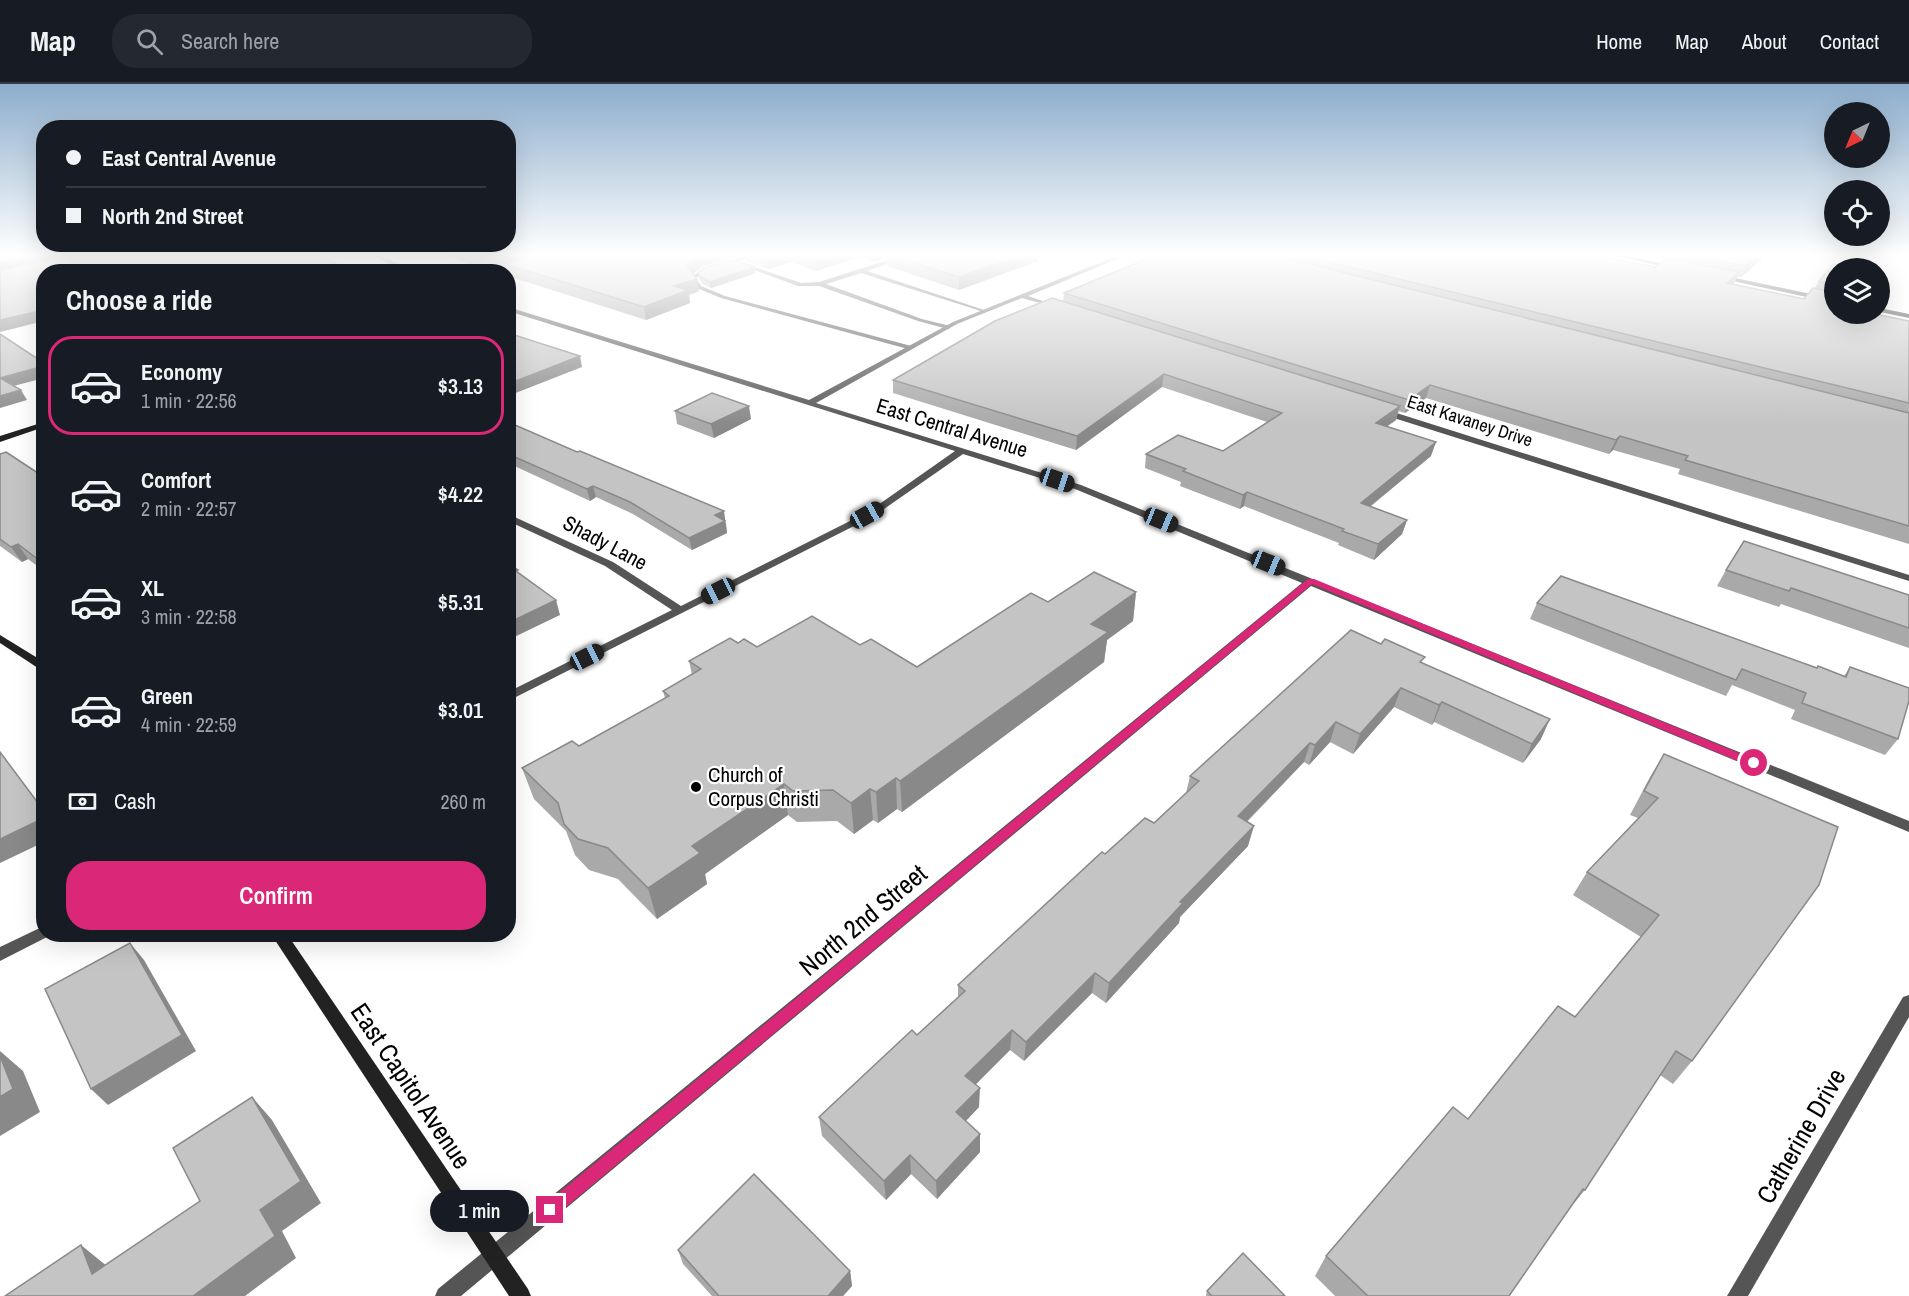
<!DOCTYPE html>
<html lang="en">
<head>
<meta charset="utf-8">
<style>
	body { margin:0; font-family:"Archivo Narrow",sans-serif; background:#242831; color:#f1f3f6; height:100vh; display:flex; flex-direction:column; font-size:22px; white-space:nowrap }
	* { box-sizing:border-box; margin:0 }
	p { font-size:20px; color:#9ea1a6 }
	.icon { flex:none; width:33px; height:33px; fill:none; stroke:currentColor; stroke-width:2; stroke-linecap:round; stroke-linejoin:round }
	.map { position:relative; flex:1; overflow:hidden }
	.side { position:absolute; left:36px; top:180px; width:480px; height:678px; display:flex; flex-direction:column; background:#171b24; border-radius:24px; box-shadow:0 6px 24px #0002 }
	.side>* { flex:none }
	.guide { position:absolute; left:36px; top:36px; width:480px; height:132px; border-radius:24px; box-shadow:0 6px 24px #0002; display:grid; align-content:center; height:132px; padding:0 30px; background:#171b24 }
	.needle { width:39px; rotate:223deg }
	.buttons { position:absolute; left:1824px; top:18px; display:grid; gap:12px }
	.buttons a { display:grid; place-items:center; width:66px; height:66px; border-radius:50%; background:#171b24; box-shadow:0 6px 24px #0002; font-size:30px }
	.end { position:absolute; width:27px; height:27px; margin:-14px; border:8px solid #db2777; background:#fff; box-shadow:0 0 0 3px #fff }
	.from { border-radius:50% }
	.bubble { position:absolute; height:42px; border-radius:21px; background:#171b24; box-shadow:0 6px 24px #0002; font-size:20px; font-weight:600; line-height:42px; text-align:center }
	.car { position:absolute; width:18px; height:36px; margin:-18px -9px; border-radius:8px; box-shadow:0 0 4px 2px #0007; background:linear-gradient(#222 24%,#8ab4d8 0 40%,#222 0 76%,#8ab4d8 0 86%,#222 0) }
	.guide b { display:flex; align-items:center; gap:21px; height:57px; font-size:22px }
	.guide b+b { border-top:2px solid #363941 }
	.guide i { width:15px; height:15px; background:#f1f3f6 }
	ul { padding:0; list-style:none }
	li { display:flex; align-items:center; gap:18px; height:99px; margin:0 12px 9px; padding:0 18px; border:3px solid transparent; border-radius:24px }
	li div { flex:1 }
	li b { display:block; font-size:22px }
	li em { font-style:normal; font-weight:600 }
	li.active { border-color:#db2777 }
	li>.icon { width:54px; height:54px; stroke-width:1.5 }
	h2 { padding:0 30px; font-size:27px; line-height:72px }
	.pay { display:flex; align-items:center; gap:15px; height:66px; padding:0 30px; font-size:22px }
	.pay p { margin-inline-start:auto }
	.action { display:flex; gap:12px; margin-top:auto; padding:12px 30px }
	.action a { flex:1; height:69px; border-radius:24px; background:#db2777; color:#fff; font-size:24px; font-weight:600; line-height:69px; text-align:center }
	header { display:flex; align-items:center; gap:36px; box-sizing:border-box; height:84px; padding:0 30px; background:#171b24; border-bottom:2px solid #363941 }
	header strong { font-size:28px }
	nav { display:flex; gap:33px; margin-inline-start:auto; font-size:21px }
	.search { width:420px; height:54px; background:#242831; display:flex; align-items:center; gap:15px; box-sizing:border-box; padding:0 21px; border-radius:24px; color:#9ea1a6; font-size:22px }
	.map>svg:first-child { display:block }
</style>
</head>
<body>
<header>
<strong>Map</strong>
<div class="search"><svg class="icon" aria-label="search" viewBox="0 0 24 24"><circle cx="10" cy="10" r="6"/><path d="M15 15l6 6"/></svg>Search here</div>
<nav><a>Home</a><a>Map</a><a>About</a><a>Contact</a></nav>
</header>
<div class="map">
<svg width="1909" height="1212" viewBox="0 0 1909 1212">
	<rect width="100%" height="100%" fill="#fff"/>
	<g fill="none" stroke-linecap="round" stroke-linejoin="round">
		<g fill="#555" fill-rule="evenodd">
			<path d="M 749,171 L 758,171 L 708,186 L 696,194 L 701,202 L 725,212 L 915,263 L 908,265 L 721,214 L 697,204 L 690,194 L 704,184 Z"/>
			<path d="M 903,171 L 912,171 L 867,187 L 984,226 L 984,228 L 861,189 L 826,200 L 922,235 L 950,242 L 950,244 L 948,245 L 918,237 L 819,202 L 798,202 L 738,180 L 743,179 L 801,199 L 819,198 Z"/>
		</g>
		<g fill="#555" fill-rule="evenodd">
			<path d="M 373,171 L 380,171 L 413,188 L 404,188 Z"/>
			<path d="M 1119,171 L 1127,171 L 1028,212 L 1058,222 L 1058,224 L 1022,214 L 957,240 L 816,319 L 1081,401 L 1909,737 L 1909,748 L 1311,502 L 461,1212 L 435,1212 L 438,1205 L 1302,499 L 1075,405 L 963,370 L 884,425 L 856,441 L 508,617 L 508,608 L 672,526 L 605,482 L 508,437 L 508,430 L 613,478 L 681,522 L 850,437 L 878,421 L 955,367 L 508,227 L 508,223 L 809,316 L 953,238 Z"/>
			<path d="M 1378,325 L 1384,325 L 1909,491 L 1909,497 L 1378,329 Z"/>
			<path d="M 44,842 L 44,850 L 50,850 L 49,852 L 0,877 L 0,863 Z"/>
			<path d="M 1909,911 L 1909,933 L 1748,1212 L 1727,1212 L 1903,913 Z"/>
		</g>
		<g fill="#222" fill-rule="evenodd">
			<path d="M 1611,171 L 1623,171 L 1678,183 L 1675,185 Z"/>
			<path d="M 1721,191 L 1834,215 L 1834,219 L 1719,194 L 1718,193 Z"/>
			<path d="M 1880,224 L 1909,230 L 1909,234 L 1880,228 Z"/>
			<path d="M 44,338 L 44,343 L 0,358 L 0,352 Z"/>
			<path d="M 0,551 L 44,578 L 44,588 L 0,559 Z"/>
			<path d="M 271,850 L 287,850 L 528,1205 L 531,1212 L 509,1212 Z"/>
		</g>
	</g>
	<g fill="#a9a9a9">
		<path d="M 447,171 L 742,171 L 703,182 L 693,190 L 697,195 L 699,207 L 689,211 L 690,219 L 646,236 L 508,192 L 508,188 L 493,188 L 458,176 Z"/>
		<path d="M 746,171 L 1038,171 L 1038,177 L 959,206 L 887,182 L 887,174 L 874,178 L 859,173 L 816,187 L 791,178 L 769,185 L 747,177 Z"/>
		<path d="M 1156,171 L 1597,171 L 1655,183 L 1673,175 L 1675,171 L 1763,171 L 1760,177 L 1741,193 L 1737,193 L 1733,200 L 1804,215 L 1815,204 L 1819,197 L 1834,184 L 1834,230 L 1909,237 L 1909,460 L 1678,390 L 1680,385 L 1613,366 L 1609,370 L 1426,314 L 1405,329 L 1398,327 L 1396,336 L 1386,343 L 1431,372 L 1371,422 L 1407,436 L 1402,450 L 1374,476 L 1338,461 L 1339,459 L 1244,422 L 1240,425 L 1180,402 L 1181,398 L 1145,384 L 1146,370 L 1223,367 L 1267,338 L 1162,303 L 1076,366 L 893,309 L 893,296 L 1063,217 L 1064,209 Z"/>
		<path d="M 698,189 L 756,189 L 711,204 L 703,200 L 699,195 Z"/>
		<path d="M 675,327 L 751,335 L 714,354 L 677,340 Z"/>
		<path d="M 508,338 L 726,439 L 727,449 L 692,466 L 633,430 L 596,413 L 590,417 L 508,379 Z"/>
		<path d="M 0,370 L 44,393 L 44,487 L 28,475 L 22,478 L 0,462 Z"/>
		<path d="M 1726,486 L 1909,511 L 1909,564 L 1781,520 L 1779,523 L 1717,502 Z"/>
		<path d="M 1136,508 L 1133,537 L 1107,556 L 1104,578 L 902,728 L 897,725 L 878,739 L 873,736 L 854,750 L 837,737 L 797,738 L 788,731 L 705,790 L 707,800 L 657,835 L 618,795 L 589,786 L 575,771 L 566,747 L 534,715 L 522,684 L 579,662 L 665,614 L 663,607 L 692,591 L 689,577 L 738,559 L 757,563 L 860,561 L 917,583 L 1048,518 Z"/>
		<path d="M 1537,519 L 1844,592 L 1850,583 L 1898,655 L 1885,671 L 1791,635 L 1795,626 L 1732,601 L 1726,612 L 1530,535 Z"/>
		<path d="M 1423,579 L 1541,655 L 1523,679 L 1434,638 L 1432,641 L 1394,623 L 1353,670 L 1330,658 L 1309,681 L 1304,678 L 1247,738 L 1248,762 L 1180,833 L 1179,839 L 1106,919 L 1092,909 L 1024,977 L 1010,966 L 976,1000 L 979,1023 L 966,1037 L 980,1068 L 937,1115 L 911,1090 L 886,1116 L 822,1052 L 819,1033 L 917,951 L 958,913 L 958,901 L 1105,770 L 1154,739 L 1186,709 L 1190,692 Z"/>
		<path d="M 1664,670 L 1692,977 L 1673,1000 L 1660,991 L 1585,1106 L 1570,1124 L 1509,1212 L 1335,1212 L 1315,1192 L 1326,1172 L 1468,1035 L 1575,933 L 1641,853 L 1573,811 L 1587,788 L 1638,734 L 1630,731 L 1650,693 Z"/>
		<path d="M 678,1166 L 850,1187 L 852,1202 L 843,1212 L 712,1212 L 683,1180 Z"/>
		<path d="M 1207,1207 L 1285,1212 L 1206,1212 Z"/>
	</g>
	<g fill="#898989">
		<path d="M 40,171 L 88,171 L 0,189 L 0,179 Z"/>
		<path d="M 510,171 L 551,171 L 514,183 L 502,179 L 501,174 Z"/>
		<path d="M 700,171 L 742,171 L 703,182 L 688,194 L 686,181 Z"/>
		<path d="M 774,171 L 790,171 L 791,178 L 769,185 L 767,173 Z"/>
		<path d="M 827,171 L 859,171 L 859,173 L 816,187 L 815,175 Z"/>
		<path d="M 874,171 L 887,171 L 887,174 L 874,178 Z"/>
		<path d="M 1023,171 L 1038,171 L 1038,177 L 959,206 L 959,193 Z"/>
		<path d="M 1760,171 L 1763,171 L 1760,177 L 1741,193 L 1746,182 Z"/>
		<path d="M 755,183 L 756,189 L 711,204 L 710,198 Z"/>
		<path d="M 1739,188 L 1734,200 L 1727,199 Z"/>
		<path d="M 697,195 L 699,207 L 689,211 L 690,219 L 646,236 L 644,223 L 674,202 Z"/>
		<path d="M 44,226 L 44,237 L 0,248 L 0,236 Z"/>
		<path d="M 580,272 L 582,283 L 508,312 L 508,300 Z"/>
		<path d="M 44,282 L 44,294 L 6,304 L 0,294 Z"/>
		<path d="M 1164,290 L 1162,303 L 1076,366 L 1077,352 Z"/>
		<path d="M 1430,301 L 1426,314 L 1405,329 L 1409,316 Z"/>
		<path d="M 21,306 L 27,316 L 0,324 L 0,312 Z"/>
		<path d="M 749,322 L 751,335 L 714,354 L 711,340 Z"/>
		<path d="M 1400,322 L 1396,336 L 1372,353 L 1376,339 Z"/>
		<path d="M 1620,352 L 1613,366 L 1609,370 L 1616,356 Z"/>
		<path d="M 1436,358 L 1431,372 L 1357,433 L 1361,419 Z"/>
		<path d="M 593,402 L 596,413 L 590,417 L 587,405 Z"/>
		<path d="M 1247,408 L 1244,422 L 1240,425 L 1243,411 Z"/>
		<path d="M 724,427 L 727,449 L 692,466 L 689,454 L 715,431 Z"/>
		<path d="M 1407,436 L 1402,450 L 1374,476 L 1378,460 Z"/>
		<path d="M 18,460 L 28,475 L 22,478 L 11,463 Z"/>
		<path d="M 1136,508 L 1133,537 L 1107,556 L 1104,578 L 902,728 L 900,697 L 1091,540 Z"/>
		<path d="M 556,516 L 560,531 L 508,556 L 508,539 Z"/>
		<path d="M 1401,604 L 1394,623 L 1353,670 L 1360,650 Z"/>
		<path d="M 1442,618 L 1434,638 L 1432,641 L 1439,621 Z"/>
		<path d="M 1550,635 L 1541,655 L 1523,679 L 1532,660 Z"/>
		<path d="M 1336,638 L 1330,658 L 1309,681 L 1315,661 Z"/>
		<path d="M 1310,659 L 1304,678 L 1232,752 L 1238,732 Z"/>
		<path d="M 896,694 L 897,725 L 878,739 L 876,708 Z"/>
		<path d="M 784,700 L 788,731 L 705,790 L 707,800 L 657,835 L 648,804 L 692,762 Z"/>
		<path d="M 870,705 L 873,736 L 854,750 L 851,719 Z"/>
		<path d="M 44,734 L 44,758 L 0,779 L 0,755 Z"/>
		<path d="M 1254,742 L 1248,762 L 1180,833 L 1179,839 L 1106,919 L 1109,899 L 1180,818 Z"/>
		<path d="M 130,859 L 144,876 L 196,967 L 108,1021 L 91,1005 Z"/>
		<path d="M 1095,889 L 1092,909 L 1024,977 L 1026,958 Z"/>
		<path d="M 1012,946 L 1010,966 L 965,1011 L 965,992 Z"/>
		<path d="M 0,967 L 23,987 L 40,1028 L 0,1052 Z"/>
		<path d="M 980,1004 L 979,1023 L 956,1047 L 956,1028 Z"/>
		<path d="M 252,1013 L 272,1036 L 321,1119 L 282,1147 L 296,1174 L 245,1212 L 193,1212 L 260,1126 Z"/>
		<path d="M 980,1050 L 980,1068 L 937,1115 L 936,1097 Z"/>
		<path d="M 910,1071 L 911,1090 L 886,1116 L 884,1097 Z"/>
		<path d="M 81,1161 L 108,1183 L 92,1190 Z"/>
		<path d="M 850,1187 L 852,1202 L 843,1212 L 828,1212 Z"/>
	</g>
	<g fill="#c4c4c4" stroke="#898989" stroke-width="1.5">
		<path d="M 0,171 L 40,171 L 0,179 Z"/>
		<path d="M 75,171 L 320,171 L 351,188 L 44,188 L 44,226 L 0,236 L 0,186 Z"/>
		<path d="M 476,171 L 510,171 L 501,174 L 500,177 L 507,179 L 533,171 L 700,171 L 686,181 L 697,195 L 674,202 L 688,206 L 644,223 Z"/>
		<path d="M 762,171 L 774,171 L 767,173 Z"/>
		<path d="M 804,171 L 827,171 L 815,175 Z"/>
		<path d="M 889,171 L 1023,171 L 959,193 Z"/>
		<path d="M 1156,171 L 1273,171 L 1909,329 L 1909,442 L 1685,376 L 1688,372 L 1620,352 L 1616,356 L 1430,301 L 1409,316 L 1064,209 Z"/>
		<path d="M 1300,171 L 1597,171 L 1655,183 L 1668,174 L 1739,188 L 1727,199 L 1804,215 L 1813,204 L 1834,208 L 1834,230 L 1875,230 L 1909,237 L 1909,319 Z"/>
		<path d="M 1691,171 L 1760,171 L 1746,182 Z"/>
		<path d="M 733,176 L 755,183 L 710,198 L 702,194 L 698,189 L 708,182 Z"/>
		<path d="M 1833,180 L 1856,184 L 1834,184 L 1834,200 L 1819,197 Z"/>
		<path d="M 1052,214 L 1400,322 L 1376,339 L 1436,358 L 1361,419 L 1407,436 L 1378,460 L 1342,447 L 1344,445 L 1247,408 L 1243,411 L 1183,387 L 1186,385 L 1146,370 L 1178,351 L 1223,367 L 1282,329 L 1164,290 L 1077,352 L 893,296 L 995,237 Z"/>
		<path d="M 508,249 L 580,272 L 508,300 Z"/>
		<path d="M 0,250 L 44,279 L 44,282 L 0,294 L 21,306 L 0,312 Z"/>
		<path d="M 712,309 L 749,322 L 711,340 L 675,327 Z"/>
		<path d="M 508,338 L 577,368 L 580,367 L 724,427 L 715,431 L 725,437 L 689,454 L 630,418 L 593,402 L 587,405 L 508,370 Z"/>
		<path d="M 6,368 L 44,393 L 44,480 L 18,460 L 11,463 L 0,455 L 0,370 Z"/>
		<path d="M 1744,457 L 1909,511 L 1909,544 L 1791,504 L 1789,507 L 1726,486 Z"/>
		<path d="M 508,480 L 518,486 L 516,487 L 556,516 L 508,539 Z"/>
		<path d="M 1094,488 L 1136,508 L 1091,540 L 1108,548 L 900,697 L 896,694 L 876,708 L 870,705 L 851,719 L 833,706 L 793,707 L 784,700 L 692,762 L 700,769 L 648,804 L 608,764 L 578,755 L 564,740 L 558,719 L 522,684 L 572,657 L 579,662 L 669,612 L 663,607 L 701,585 L 689,577 L 730,554 L 738,559 L 744,555 L 757,563 L 812,532 L 860,561 L 871,555 L 917,583 L 1031,509 L 1048,518 Z"/>
		<path d="M 1561,492 L 1817,584 L 1818,582 L 1846,593 L 1850,583 L 1909,604 L 1909,617 L 1898,655 L 1802,619 L 1806,609 L 1742,585 L 1736,596 L 1537,519 Z"/>
		<path d="M 1351,546 L 1381,560 L 1385,555 L 1425,573 L 1420,578 L 1550,635 L 1532,660 L 1442,618 L 1439,621 L 1401,604 L 1360,650 L 1336,638 L 1315,661 L 1310,659 L 1238,732 L 1254,742 L 1180,818 L 1183,819 L 1109,899 L 1095,889 L 1026,958 L 1012,946 L 965,992 L 980,1004 L 956,1028 L 980,1050 L 936,1097 L 910,1071 L 884,1097 L 819,1033 L 912,946 L 917,951 L 965,907 L 958,901 L 1102,768 L 1105,770 L 1145,734 L 1154,739 L 1199,697 L 1190,692 Z"/>
		<path d="M 0,668 L 44,727 L 44,734 L 0,755 Z"/>
		<path d="M 1664,670 L 1838,743 L 1819,801 L 1692,977 L 1676,967 L 1585,1106 L 1583,1105 L 1509,1212 L 1368,1212 L 1326,1172 L 1453,1023 L 1468,1035 L 1558,922 L 1575,933 L 1659,831 L 1587,788 L 1658,714 L 1644,707 Z"/>
		<path d="M 130,859 L 182,951 L 91,1005 L 45,905 Z"/>
		<path d="M 0,972 L 13,1005 L 0,1013 Z"/>
		<path d="M 252,1013 L 301,1097 L 260,1126 L 275,1152 L 193,1212 L 5,1212 L 81,1161 L 92,1190 L 200,1117 L 173,1064 Z"/>
		<path d="M 754,1090 L 850,1187 L 828,1212 L 719,1212 L 678,1166 Z"/>
		<path d="M 1243,1169 L 1285,1212 L 1212,1212 L 1207,1207 Z"/>
	</g>
	<linearGradient id="sky" x2="0" y2="1"><stop stop-color="#8cadcc"/><stop offset="0.5" stop-color="#fff"/><stop offset="1" stop-color="#fff" stop-opacity="0"/></linearGradient>
	<rect width="1909" height="341" fill="url(#sky)"/>
	<path fill="#db2777" d="M 1308,495 L 1314,495 L 1758,677 L 1759,679 L 1754,683 L 1750,682 L 1312,500 L 555,1132 L 550,1134 L 544,1132 L 542,1126 L 544,1121 Z"/>
	<circle fill="#000" stroke="#fff" stroke-width="2" cx="696" cy="703" r="6"/>
	<g text-anchor="middle" stroke-width="4.5" stroke-linejoin="round" paint-order="stroke">
		<g font-size="18" fill="#000" stroke="#fff">
			<text transform="translate(1470 337) rotate(18)" y="6">East Kavaney Drive</text>
		</g>
		<g font-size="21" fill="#000" stroke="#fff">
			<text transform="translate(952 344) rotate(17)" y="7">East Central Avenue</text>
			<text transform="translate(605 459) rotate(28)" y="7">Shady Lane</text>
		</g>
		<g font-size="21" fill="#000" stroke="#fff" text-anchor="start">
			<text x="708" y="698">Church of<tspan x="708" dy="24">Corpus Christi</tspan></text>
		</g>
		<g font-size="26" fill="#000" stroke="#fff">
			<text transform="translate(863 836) rotate(-40)" y="9">North 2nd Street</text>
			<text transform="translate(411 1002) rotate(56)" y="9">East Capitol Avenue</text>
			<text transform="translate(1801 1052) rotate(-60)" y="9">Catherine Drive</text>
		</g>
	</g>
</svg>
<div class="buttons">
<a><svg class="needle" viewBox="-14 -14 28 28"><path d="M0-13l5 13h-10z" fill="#e53935"/><path d="M0 13l5-13h-10z" fill="#9ea1a6"/></svg></a>
<a><svg class="icon" aria-label="locate" viewBox="0 0 24 24"><circle cx="12" cy="12" r="6"/><path d="M12 2v4M12 18v4M2 12h4M18 12h4"/></svg></a>
<a><svg class="icon" aria-label="layers" viewBox="0 0 24 24"><path d="M12 4l9 5-9 5-9-5zM3 14l9 5 9-5"/></svg></a>
</div>
<i class="end from" style="left:1754px;top:679px"></i>
<i class="end" style="left:550px;top:1126px"></i>
<div class="bubble" style="left:430px;top:1106px;width:99px">1 min</div>
<i class="car" style="left:1057px;top:396px;rotate:109deg"></i>
<i class="car" style="left:867px;top:431px;rotate:61deg"></i>
<i class="car" style="left:1161px;top:436px;rotate:112deg"></i>
<i class="car" style="left:1268px;top:479px;rotate:112deg"></i>
<i class="car" style="left:718px;top:507px;rotate:243deg"></i>
<i class="car" style="left:587px;top:573px;rotate:63deg"></i>
<div class="guide">
<b><i class="from"></i>East Central Avenue</b>
<b><i></i>North 2nd Street</b>
</div>
<section class="side">
<h2>Choose a ride</h2>
<ul>
<li class="active"><svg class="icon" aria-label="car" viewBox="0 0 24 24"><path d="M5 17H2v-5l4-1 3-4h7l3 4 3 1v5h-3M9 17h6M6 11h13"/><circle cx="7" cy="17" r="2"/><circle cx="17" cy="17" r="2"/></svg><div><b>Economy</b><p>1 min · 22:56</p></div><em>$3.13</em></li>
<li><svg class="icon" aria-label="car" viewBox="0 0 24 24"><path d="M5 17H2v-5l4-1 3-4h7l3 4 3 1v5h-3M9 17h6M6 11h13"/><circle cx="7" cy="17" r="2"/><circle cx="17" cy="17" r="2"/></svg><div><b>Comfort</b><p>2 min · 22:57</p></div><em>$4.22</em></li>
<li><svg class="icon" aria-label="car" viewBox="0 0 24 24"><path d="M5 17H2v-5l4-1 3-4h7l3 4 3 1v5h-3M9 17h6M6 11h13"/><circle cx="7" cy="17" r="2"/><circle cx="17" cy="17" r="2"/></svg><div><b>XL</b><p>3 min · 22:58</p></div><em>$5.31</em></li>
<li><svg class="icon" aria-label="car" viewBox="0 0 24 24"><path d="M5 17H2v-5l4-1 3-4h7l3 4 3 1v5h-3M9 17h6M6 11h13"/><circle cx="7" cy="17" r="2"/><circle cx="17" cy="17" r="2"/></svg><div><b>Green</b><p>4 min · 22:59</p></div><em>$3.01</em></li>
</ul>
<div class="pay"><svg class="icon" aria-label="cash" viewBox="0 0 24 24"><path d="M3 7h18v10H3z"/><circle cx="12" cy="12" r="2"/></svg>Cash<p>260 m</p></div>
<div class="action"><a>Confirm</a></div>
</section>
</div>
</body>
</html>
